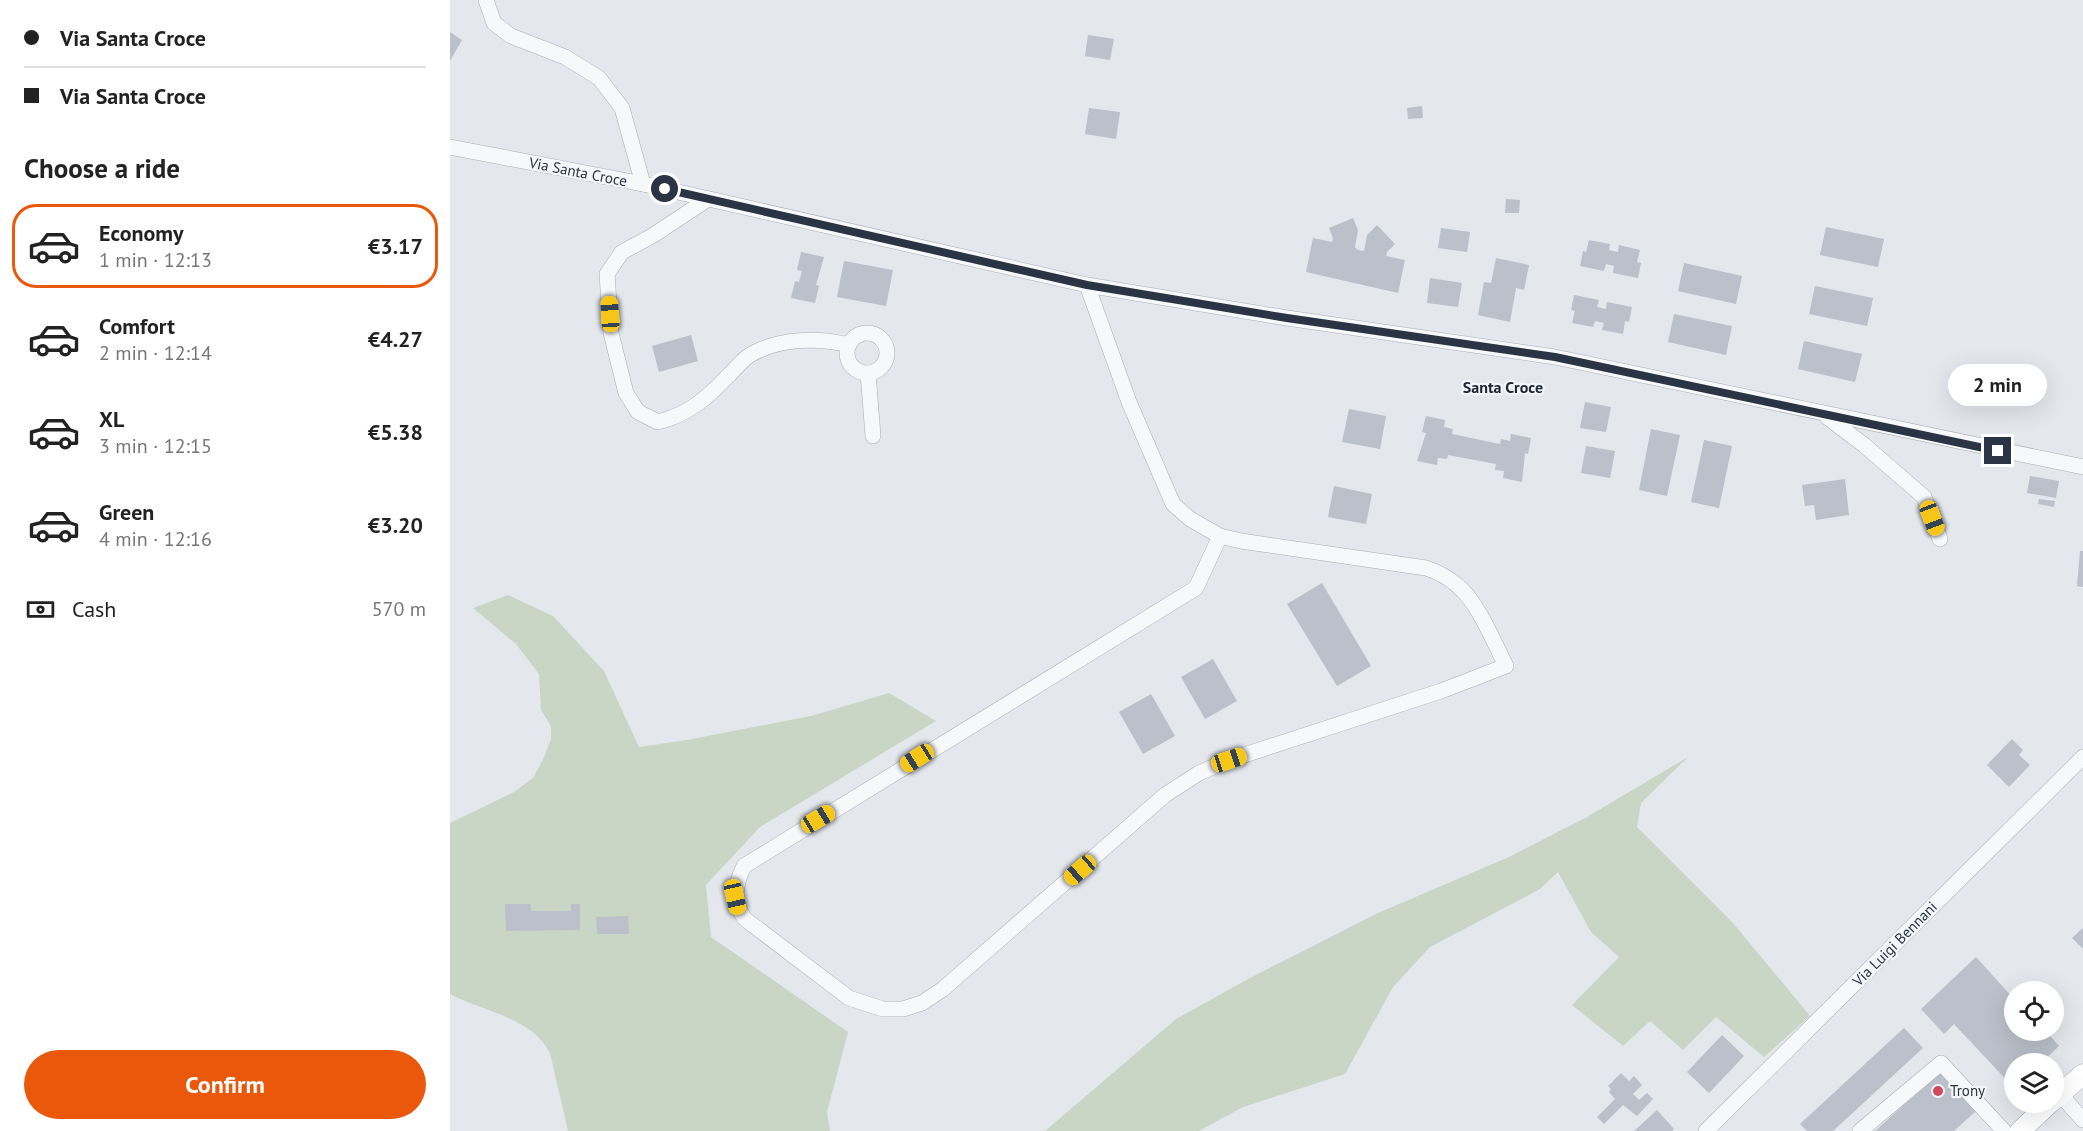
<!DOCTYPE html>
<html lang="en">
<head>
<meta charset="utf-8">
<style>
	body { margin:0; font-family:"PT Sans",sans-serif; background:#f2f2f2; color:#222; height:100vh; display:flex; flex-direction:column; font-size:22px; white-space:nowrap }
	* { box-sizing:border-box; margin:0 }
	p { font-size:20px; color:#767676 }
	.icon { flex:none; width:33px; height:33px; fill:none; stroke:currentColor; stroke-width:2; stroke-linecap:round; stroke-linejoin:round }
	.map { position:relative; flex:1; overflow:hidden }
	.sheet { display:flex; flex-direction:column; background:#fff; width:450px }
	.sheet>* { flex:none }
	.hud { display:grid; align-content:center; height:132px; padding:0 24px; background:#fff }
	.buttons { position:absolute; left:1554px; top:981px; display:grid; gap:12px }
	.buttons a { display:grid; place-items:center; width:60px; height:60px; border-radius:50%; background:#fff; box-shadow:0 6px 24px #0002; font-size:30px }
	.end { position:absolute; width:27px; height:27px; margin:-14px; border:8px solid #2b3445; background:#fff; box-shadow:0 0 0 3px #fff }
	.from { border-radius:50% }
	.bubble { position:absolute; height:42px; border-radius:21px; background:#fff; box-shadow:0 6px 24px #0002; font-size:20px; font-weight:600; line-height:42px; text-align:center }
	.car { position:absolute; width:18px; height:36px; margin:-18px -9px; border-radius:8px; box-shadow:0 0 4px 2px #0007; background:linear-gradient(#f5c518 24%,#345 0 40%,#f5c518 0 76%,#345 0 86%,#f5c518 0) }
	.hud b { display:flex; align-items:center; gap:21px; height:57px; font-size:22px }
	.hud b+b { border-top:2px solid #e0e0e0 }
	.hud i { width:15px; height:15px; background:#222 }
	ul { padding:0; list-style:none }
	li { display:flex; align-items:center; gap:18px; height:84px; margin:0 12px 9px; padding:0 12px; border:3px solid transparent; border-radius:24px }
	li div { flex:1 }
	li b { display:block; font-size:22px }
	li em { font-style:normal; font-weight:600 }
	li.current { border-color:#ea580c }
	li>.icon { width:54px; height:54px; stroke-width:1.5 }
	h2 { padding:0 24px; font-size:27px; line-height:72px }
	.pay { display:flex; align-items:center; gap:15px; height:66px; padding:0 24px; font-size:22px }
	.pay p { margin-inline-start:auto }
	.action { display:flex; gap:12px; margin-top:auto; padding:12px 24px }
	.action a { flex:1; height:69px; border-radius:36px; background:#ea580c; color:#fff; font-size:24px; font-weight:600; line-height:69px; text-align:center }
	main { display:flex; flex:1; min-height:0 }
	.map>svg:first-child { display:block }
</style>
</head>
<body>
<main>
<section class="sheet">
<div class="hud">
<b><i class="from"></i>Via Santa Croce</b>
<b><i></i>Via Santa Croce</b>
</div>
<h2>Choose a ride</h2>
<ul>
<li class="current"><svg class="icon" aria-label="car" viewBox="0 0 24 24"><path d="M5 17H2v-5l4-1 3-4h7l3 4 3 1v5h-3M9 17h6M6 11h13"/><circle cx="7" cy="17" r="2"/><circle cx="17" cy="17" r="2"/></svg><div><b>Economy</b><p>1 min · 12:13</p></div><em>€3.17</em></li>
<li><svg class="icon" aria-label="car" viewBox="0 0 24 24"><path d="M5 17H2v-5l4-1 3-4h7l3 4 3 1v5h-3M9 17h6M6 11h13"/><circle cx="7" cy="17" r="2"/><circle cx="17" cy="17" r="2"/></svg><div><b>Comfort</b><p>2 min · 12:14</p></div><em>€4.27</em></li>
<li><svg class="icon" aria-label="car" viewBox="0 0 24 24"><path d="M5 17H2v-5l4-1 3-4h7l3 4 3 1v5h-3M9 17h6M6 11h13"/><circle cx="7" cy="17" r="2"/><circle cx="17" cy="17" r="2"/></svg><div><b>XL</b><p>3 min · 12:15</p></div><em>€5.38</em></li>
<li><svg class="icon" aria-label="car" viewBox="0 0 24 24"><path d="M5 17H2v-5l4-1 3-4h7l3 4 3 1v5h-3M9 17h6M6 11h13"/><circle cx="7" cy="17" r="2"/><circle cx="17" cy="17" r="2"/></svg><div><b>Green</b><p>4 min · 12:16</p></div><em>€3.20</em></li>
</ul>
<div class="pay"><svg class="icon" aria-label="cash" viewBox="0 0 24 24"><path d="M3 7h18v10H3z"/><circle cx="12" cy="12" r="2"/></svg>Cash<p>570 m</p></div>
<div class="action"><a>Confirm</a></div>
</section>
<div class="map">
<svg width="1633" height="1131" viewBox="0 0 1633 1131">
	<rect width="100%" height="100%" fill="#e4e7ec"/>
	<g fill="#c9d6c5">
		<path d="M 58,595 L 103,616 L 154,671 L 189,747 L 237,740 L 361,716 L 439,693 L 486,721 L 310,827 L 256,885 L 261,937 L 398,1032 L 377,1112 L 380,1131 L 118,1131 L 100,1053 C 81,1017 34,1012 0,994 L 0,823 L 64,792 L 83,778 L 93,760 L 101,739 L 101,726 L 91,710 L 89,674 L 66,644 L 23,608 Z"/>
		<path d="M 1238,757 L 1191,803 L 1187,827 L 1283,923 L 1360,1016 L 1314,1057 L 1266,1017 L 1233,1050 L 1200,1021 L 1173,1046 L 1122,1005 L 1169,957 L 1141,932 L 1108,872 L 1090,889 L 980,947 L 943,987 L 895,1074 L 793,1107 L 749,1131 L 595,1131 L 726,1019 L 800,978 L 928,913 L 1059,857 L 1137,817 Z"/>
	</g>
	<g fill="#bbc0ca">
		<path d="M 0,32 L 12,40 L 0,61 Z"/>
		<path d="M 638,35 L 664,39 L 660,60 L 635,56 Z"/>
		<path d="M 972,106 L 973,118 L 958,119 L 957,108 Z"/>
		<path d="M 639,108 L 670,112 L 666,139 L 635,134 Z"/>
		<path d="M 1056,199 L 1070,200 L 1069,213 L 1055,213 Z"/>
		<path d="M 903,218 L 908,230 L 905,247 L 908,250 L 914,251 L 917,235 L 927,225 L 945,244 L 937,252 L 936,256 L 955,260 L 948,293 L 856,272 L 863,238 L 882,242 L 883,238 L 879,228 Z"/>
		<path d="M 1376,227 L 1434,239 L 1428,267 L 1370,255 Z"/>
		<path d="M 991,228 L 1020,232 L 1017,252 L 988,248 Z"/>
		<path d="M 1139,240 L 1160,244 L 1159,250 L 1168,252 L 1169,245 L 1190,250 L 1187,262 L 1191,263 L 1188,278 L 1163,273 L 1164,266 L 1156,264 L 1154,271 L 1130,266 L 1133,251 L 1136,252 Z"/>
		<path d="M 351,252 L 374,257 L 366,285 L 369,286 L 365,303 L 341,298 L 345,281 L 349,282 L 352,271 L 347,270 Z"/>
		<path d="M 1046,258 L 1079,265 L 1074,290 L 1066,288 L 1060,322 L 1028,315 L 1034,282 L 1041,283 Z"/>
		<path d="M 394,261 L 443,270 L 436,306 L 387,297 Z"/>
		<path d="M 1234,263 L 1292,276 L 1286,304 L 1228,291 Z"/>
		<path d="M 980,278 L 1012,283 L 1008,307 L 977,303 Z"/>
		<path d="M 1365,286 L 1423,298 L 1417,326 L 1359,314 Z"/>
		<path d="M 1124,295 L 1149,300 L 1147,307 L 1156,309 L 1157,302 L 1182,307 L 1179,322 L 1175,321 L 1173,334 L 1152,330 L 1154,323 L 1145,321 L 1143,327 L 1122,323 L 1125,311 L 1121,310 Z"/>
		<path d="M 1224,314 L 1282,326 L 1276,355 L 1218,342 Z"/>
		<path d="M 241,335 L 248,361 L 209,372 L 202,346 Z"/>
		<path d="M 1354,341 L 1412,354 L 1405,382 L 1348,369 Z"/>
		<path d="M 1135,402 L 1161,407 L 1156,432 L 1130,428 Z"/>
		<path d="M 899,409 L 936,416 L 930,449 L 892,442 Z"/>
		<path d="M 976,416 L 995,420 L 994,427 L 1003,429 L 1002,434 L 1050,444 L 1051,439 L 1060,441 L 1061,434 L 1081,438 L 1078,454 L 1075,453 L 1072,482 L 1053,478 L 1054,471 L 1045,470 L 1046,464 L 998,455 L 997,459 L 988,458 L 987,465 L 967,461 L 976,433 L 972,432 Z"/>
		<path d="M 1201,429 L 1230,435 L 1217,496 L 1189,490 Z"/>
		<path d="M 1254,440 L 1282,446 L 1269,508 L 1241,502 Z"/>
		<path d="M 1136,446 L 1165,451 L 1160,478 L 1131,473 Z"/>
		<path d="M 1580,476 L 1609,481 L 1606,498 L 1577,493 Z"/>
		<path d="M 1395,479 L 1399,515 L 1366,520 L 1364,505 L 1355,506 L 1352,485 Z"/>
		<path d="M 884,486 L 922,494 L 916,524 L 878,517 Z"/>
		<path d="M 1589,499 L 1605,501 L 1604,507 L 1588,504 Z"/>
		<path d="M 1630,551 L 1633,551 L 1633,587 L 1627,586 Z"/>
		<path d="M 872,583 L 921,666 L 887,686 L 837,604 Z"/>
		<path d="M 763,659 L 787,701 L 755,719 L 731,677 Z"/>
		<path d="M 701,694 L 725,736 L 693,754 L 669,712 Z"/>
		<path d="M 1562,739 L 1573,750 L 1569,755 L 1580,765 L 1559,787 L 1537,765 Z"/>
		<path d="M 55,904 L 81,904 L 81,911 L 121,911 L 121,904 L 130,904 L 130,930 L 56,931 Z"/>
		<path d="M 178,916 L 179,934 L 147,934 L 146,917 Z"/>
		<path d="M 1633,928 L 1633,949 L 1622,938 Z"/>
		<path d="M 1526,957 L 1564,999 L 1564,1030 L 1595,1030 L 1609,1046 L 1590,1064 L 1564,1064 L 1564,1088 L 1504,1024 L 1494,1034 L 1471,1009 Z"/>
		<path d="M 1454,1028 L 1473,1048 L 1383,1131 L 1357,1131 L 1350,1124 Z"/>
		<path d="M 1272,1035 L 1294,1056 L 1259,1093 L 1237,1072 Z"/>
		<path d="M 1490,1072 L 1526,1111 L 1504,1131 L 1425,1131 Z"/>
		<path d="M 1171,1073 L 1179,1081 L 1184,1076 L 1192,1085 L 1183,1094 L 1189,1100 L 1197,1093 L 1203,1099 L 1187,1116 L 1173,1105 L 1154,1124 L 1147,1117 L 1165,1099 L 1159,1092 L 1161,1089 L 1158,1086 Z"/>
		<path d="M 1207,1110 L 1224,1129 L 1222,1131 L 1184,1131 Z"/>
	</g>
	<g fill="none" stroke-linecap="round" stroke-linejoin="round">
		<g stroke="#a9aeb7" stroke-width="16">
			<g id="minor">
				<path d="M 36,0 L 44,23 L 61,36 L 115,57 L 149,78 L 172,108 L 193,184"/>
				<path d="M 0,147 L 193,184 L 637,285 L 837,318 L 1105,357 L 1633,467"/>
				<path d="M 258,199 L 202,236 L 172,252 L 157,274 L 161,333 L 176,393 L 188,412 L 208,422 C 240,414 258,397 280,374 C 286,368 293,359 300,355 C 329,338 368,337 399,345"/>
				<path d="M 637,285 L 679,402 L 723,504 L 740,519 L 770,536 L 791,541 L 976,568 C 988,572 999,578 1008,586 C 1027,601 1045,644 1056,666 L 991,691 L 779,760 L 749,773 L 715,795 L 493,989 L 472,1003 L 453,1009 L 433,1009 L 399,998 L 295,919 C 282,901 285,885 294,866 L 746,588 L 770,536"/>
				<circle cx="417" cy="353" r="20"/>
				<path d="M 418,373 L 423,436"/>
				<path d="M 1377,417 L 1414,445 L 1474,497 L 1490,539"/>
				<path d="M 1610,1094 L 1633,1120"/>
				<path d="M 1256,1131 L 1633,757"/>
				<path d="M 1410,1131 L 1491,1063 L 1554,1131"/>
			</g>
		</g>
		<g stroke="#a3abb8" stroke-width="21">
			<g id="major">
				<path d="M 1604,1100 L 1633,1074"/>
				<path d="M 1570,1131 L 1601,1102"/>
			</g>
		</g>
		<use href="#minor" stroke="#f7f8fa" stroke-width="15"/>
		<use href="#major" stroke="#fff" stroke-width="20"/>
	</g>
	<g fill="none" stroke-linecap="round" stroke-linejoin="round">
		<path stroke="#2b3445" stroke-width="8" d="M 215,189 L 637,285 L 837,318 L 1105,357 L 1548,451"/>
	</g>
	<circle fill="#d1495b" stroke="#f4f6f9" stroke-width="2" cx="1488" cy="1091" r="6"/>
	<g text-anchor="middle" stroke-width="4.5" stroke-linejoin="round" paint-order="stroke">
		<g font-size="15" fill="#2b3445" stroke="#f4f6f9">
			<text transform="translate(128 172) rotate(11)" y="5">Via Santa Croce</text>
			<text transform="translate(1445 944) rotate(-45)" y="5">Via Luigi Bennani</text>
		</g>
		<g font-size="15" fill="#2b3445" stroke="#f4f6f9" text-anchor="start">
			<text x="1500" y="1096">Trony</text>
		</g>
		<g font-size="16" font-weight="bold" fill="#1d2536" stroke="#f4f6f9">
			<text x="1053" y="393">Santa Croce</text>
		</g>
	</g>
</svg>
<div class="buttons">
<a><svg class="icon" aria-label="locate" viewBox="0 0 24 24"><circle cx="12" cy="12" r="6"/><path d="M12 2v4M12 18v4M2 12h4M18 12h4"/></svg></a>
<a><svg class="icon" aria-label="layers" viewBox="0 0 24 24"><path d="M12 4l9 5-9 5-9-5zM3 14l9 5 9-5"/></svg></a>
</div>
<i class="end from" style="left:215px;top:189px"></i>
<i class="end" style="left:1548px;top:451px"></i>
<div class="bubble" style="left:1498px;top:364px;width:99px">2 min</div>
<i class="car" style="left:160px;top:314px;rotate:356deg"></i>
<i class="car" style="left:1482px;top:518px;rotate:159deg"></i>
<i class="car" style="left:467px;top:758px;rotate:238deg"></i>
<i class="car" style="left:779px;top:760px;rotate:72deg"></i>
<i class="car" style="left:368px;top:819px;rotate:59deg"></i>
<i class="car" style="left:630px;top:870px;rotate:229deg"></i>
<i class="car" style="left:285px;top:897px;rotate:167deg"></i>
</div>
</main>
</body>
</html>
